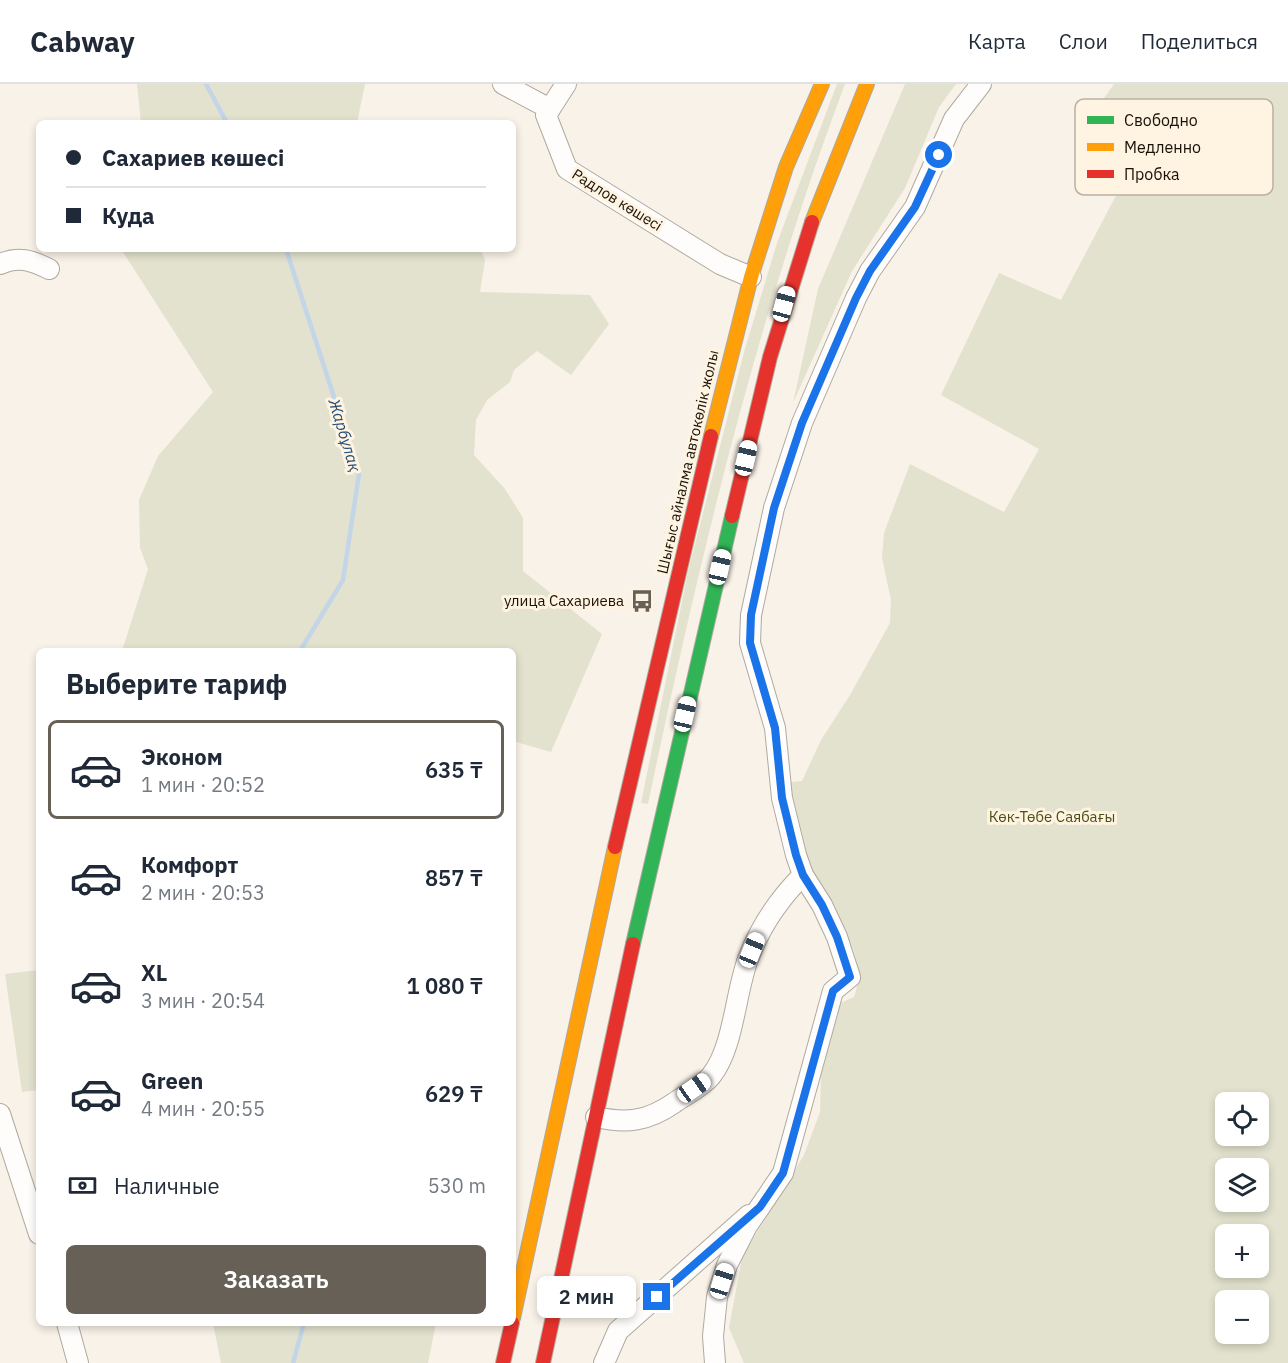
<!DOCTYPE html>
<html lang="ru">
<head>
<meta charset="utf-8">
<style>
	body { margin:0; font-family:"IBM Plex Sans",sans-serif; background:#f6f6f7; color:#1f2937; height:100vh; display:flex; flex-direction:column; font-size:22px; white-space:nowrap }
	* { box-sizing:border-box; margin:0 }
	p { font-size:20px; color:#747a83 }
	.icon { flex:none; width:33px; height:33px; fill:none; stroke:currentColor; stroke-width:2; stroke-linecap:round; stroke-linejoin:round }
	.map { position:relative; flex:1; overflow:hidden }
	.panel { position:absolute; left:36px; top:564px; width:480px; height:678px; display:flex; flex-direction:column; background:#fff; border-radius:9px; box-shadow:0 3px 9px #0003 }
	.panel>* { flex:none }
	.hud { position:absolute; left:36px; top:36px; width:480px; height:132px; border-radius:9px; box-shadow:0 3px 9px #0003; display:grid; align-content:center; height:132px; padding:0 30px; background:#fff }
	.tools { position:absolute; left:1215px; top:1008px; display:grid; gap:12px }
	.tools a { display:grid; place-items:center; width:54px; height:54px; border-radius:9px; background:#fff; box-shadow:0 3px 9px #0003; font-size:30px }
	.end { position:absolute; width:27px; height:27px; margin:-14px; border:8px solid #1a73e8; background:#fff; box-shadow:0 0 0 3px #fff }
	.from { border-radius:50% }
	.bubble { position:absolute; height:42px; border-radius:9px; background:#fff; box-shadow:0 3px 9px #0003; font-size:20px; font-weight:600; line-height:42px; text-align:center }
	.car { position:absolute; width:18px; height:36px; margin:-18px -9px; border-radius:8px; box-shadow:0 0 4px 2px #0007; background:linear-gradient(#fff 24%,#345 0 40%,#fff 0 76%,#345 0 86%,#fff 0) }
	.hud b { display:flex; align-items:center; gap:21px; height:57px; font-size:22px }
	.hud b+b { border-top:2px solid #e0e1e3 }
	.hud i { width:15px; height:15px; background:#1f2937 }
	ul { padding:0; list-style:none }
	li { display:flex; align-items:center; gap:18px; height:99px; margin:0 12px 9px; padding:0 18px; border:3px solid transparent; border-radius:9px }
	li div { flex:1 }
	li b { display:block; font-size:22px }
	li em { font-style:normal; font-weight:600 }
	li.active { border-color:#676056 }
	li>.icon { width:54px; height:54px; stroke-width:1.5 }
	h2 { padding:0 30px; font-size:27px; line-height:72px }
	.pay { display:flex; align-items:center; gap:15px; height:66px; padding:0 30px; font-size:22px }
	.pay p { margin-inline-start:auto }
	.cta { display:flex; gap:12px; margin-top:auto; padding:12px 30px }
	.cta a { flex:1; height:69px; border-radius:9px; background:#676056; color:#fff; font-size:24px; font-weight:600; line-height:69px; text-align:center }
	header { display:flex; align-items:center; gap:36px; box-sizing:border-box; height:84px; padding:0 30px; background:#fff; border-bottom:2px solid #e0e1e3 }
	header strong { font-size:28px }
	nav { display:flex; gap:33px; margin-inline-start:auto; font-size:21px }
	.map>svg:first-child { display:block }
</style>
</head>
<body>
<header>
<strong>Cabway</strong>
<nav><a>Карта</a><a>Слои</a><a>Поделиться</a></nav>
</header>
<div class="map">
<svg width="1288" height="1279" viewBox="0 0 1288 1279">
	<rect width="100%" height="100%" fill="#f9f2e8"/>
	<g fill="#e2e2ce" fill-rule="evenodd">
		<path d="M 137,0 L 365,0 L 357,39 L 141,39 Z"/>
		<path d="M 837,0 L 845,0 C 757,233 699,476 648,720 L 641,719 L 688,488 L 744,268 L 777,159 Z"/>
		<path d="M 905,0 L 956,0 L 939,23 L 905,104 L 852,187 L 793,319 L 818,205 Z"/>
		<path d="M 1114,0 L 1288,0 L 1288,1279 L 744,1279 L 729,1244 L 742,1173 L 804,1071 L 820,1028 L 822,955 L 838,920 L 854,913 C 873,862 820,819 804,775 C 795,751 794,722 790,698 L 802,697 L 821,656 L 850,611 L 890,539 L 891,516 L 882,474 L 884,449 L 910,380 L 1004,428 L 1039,365 L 941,311 L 999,189 L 1061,216 L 1151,45 L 1102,17 ZM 1226,1018 L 1258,1018 L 1258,1052 L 1226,1052 ZM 1226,1084 L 1258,1084 L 1258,1118 L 1226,1118 ZM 1226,1150 L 1258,1150 L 1258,1184 L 1226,1184 ZM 1226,1216 L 1258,1216 L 1258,1250 L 1226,1250 Z"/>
		<path d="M 121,165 L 480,165 L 485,176 L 480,208 L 590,211 L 609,240 L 571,291 L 537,267 L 514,286 L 510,298 L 487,316 L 476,336 L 474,371 L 505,405 L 523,434 L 523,487 L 602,550 L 551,668 L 513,657 L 513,567 L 122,567 L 148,485 L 140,464 L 139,416 L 158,372 L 213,308 Z"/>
		<path d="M 39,886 L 39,1006 L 22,1008 L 5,890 Z"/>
		<path d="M 213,1239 L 436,1239 L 428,1279 L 221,1279 Z"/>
	</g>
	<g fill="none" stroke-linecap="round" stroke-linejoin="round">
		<g stroke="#c3d5e7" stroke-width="4.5">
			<path d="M 206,0 L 227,39"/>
			<path d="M 286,165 L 359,390 L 343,496 L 300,567"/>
			<path d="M 293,1279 L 304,1239"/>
		</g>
		<g stroke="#afa99f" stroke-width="22">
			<g id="street">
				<path d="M 503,0 L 550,25"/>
				<path d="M 566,0 L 546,31 L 567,85 L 720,180 L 751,193"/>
				<path d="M 0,180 C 19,172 31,176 49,185"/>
				<path d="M 0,1030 L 39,1150"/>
				<path d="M 596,1033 C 627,1040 648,1037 674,1019 C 685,1011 702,1003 711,992 C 734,963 735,910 748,875 C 760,843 779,815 803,791"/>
				<path d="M 67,1239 L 78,1279"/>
				<path d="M 604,1279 L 618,1247 L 749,1131"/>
				<path d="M 715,1279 L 713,1252 L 717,1213 L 727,1181 L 747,1142 L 783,1089 L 833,907 L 850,893 L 837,853 L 822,821 L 803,791 L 796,771 L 782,714 L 775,644 L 750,559 L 751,531 L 774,424 L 802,339 L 856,214 L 870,187 L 915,123 L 954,35 L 981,0"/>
			</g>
		</g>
		<g stroke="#afa99f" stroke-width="16">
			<path id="fast" d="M 633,860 L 732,432"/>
		</g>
		<g stroke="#afa99f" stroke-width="16">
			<g id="slow">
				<path d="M 812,138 L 867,0"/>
				<path d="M 711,352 L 751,193 L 786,83 L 822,0"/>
				<path d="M 513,1234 L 615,763"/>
			</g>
		</g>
		<g stroke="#afa99f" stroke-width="16">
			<g id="jam">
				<path d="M 732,432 L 770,273 L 812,138"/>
				<path d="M 615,763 L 711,352"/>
				<path d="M 503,1279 L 512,1239"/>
				<path d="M 543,1279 L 633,860"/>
			</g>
		</g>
		<use href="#street" stroke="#fefdfc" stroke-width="20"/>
		<use href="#fast" stroke="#30b455" stroke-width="14"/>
		<use href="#slow" stroke="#ff9f0a" stroke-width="14"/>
		<use href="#jam" stroke="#e5322d" stroke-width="14"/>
	</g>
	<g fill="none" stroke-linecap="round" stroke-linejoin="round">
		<path stroke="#1a73e8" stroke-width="8" d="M 657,1213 L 760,1123 L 783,1089 L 833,907 L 850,893 L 837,853 L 822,821 L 803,791 L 796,771 L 782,714 L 775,644 L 750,559 L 751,531 L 774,424 L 802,339 L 856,214 L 870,187 L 915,123 L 939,71"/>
	</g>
	<defs>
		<g id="bus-bare" transform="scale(1.8)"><path d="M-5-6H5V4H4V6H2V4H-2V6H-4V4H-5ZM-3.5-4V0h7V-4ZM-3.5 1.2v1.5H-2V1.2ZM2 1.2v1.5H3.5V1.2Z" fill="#676056" stroke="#fff3e2" stroke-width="2.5" paint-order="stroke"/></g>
	</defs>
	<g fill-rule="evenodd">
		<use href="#bus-bare" x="642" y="517"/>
	</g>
	<g text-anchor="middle" stroke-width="6" stroke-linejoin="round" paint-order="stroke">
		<g font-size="15" fill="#191208" stroke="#fff3e2">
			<text transform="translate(617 116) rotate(32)" y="5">Радлов көшесі</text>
			<text transform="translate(688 378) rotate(-77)" y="5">Шығыс айналма автокөлік жолы</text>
		</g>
		<g font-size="15" fill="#191208" stroke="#fff3e2" text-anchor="end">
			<text x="624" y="522">улица Сахариева</text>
		</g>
		<g font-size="15" fill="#4b5115" stroke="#fff3e2">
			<text x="1052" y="738">Көк-Төбе Саябағы</text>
		</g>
		<g font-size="16" font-style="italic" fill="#244d75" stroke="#fff3e2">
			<text transform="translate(345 351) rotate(73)" y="6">Жарбұлақ</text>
		</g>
	</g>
	<rect x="1075" y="15" width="198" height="96" rx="9" fill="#fff3e2" stroke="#bab0a1" stroke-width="1.5"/>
	<rect x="1087" y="32" width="27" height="8" fill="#30b455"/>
	<rect x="1087" y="59" width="27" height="8" fill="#ff9f0a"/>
	<rect x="1087" y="86" width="27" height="8" fill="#e5322d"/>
	<g font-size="16" fill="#191208">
		<text x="1124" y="42">Свободно</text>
		<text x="1124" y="69">Медленно</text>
		<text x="1124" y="96">Пробка</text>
	</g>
</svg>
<div class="tools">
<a><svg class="icon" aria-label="locate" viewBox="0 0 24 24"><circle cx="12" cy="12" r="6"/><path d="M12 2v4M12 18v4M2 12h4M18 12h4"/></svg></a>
<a><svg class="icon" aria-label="layers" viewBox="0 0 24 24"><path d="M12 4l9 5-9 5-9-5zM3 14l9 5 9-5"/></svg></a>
<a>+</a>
<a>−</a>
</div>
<i class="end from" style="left:939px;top:71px"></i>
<i class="end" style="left:657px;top:1213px"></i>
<div class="bubble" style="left:537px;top:1192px;width:99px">2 мин</div>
<i class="car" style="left:784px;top:220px;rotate:15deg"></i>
<i class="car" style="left:746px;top:374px;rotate:13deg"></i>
<i class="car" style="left:720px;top:483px;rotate:13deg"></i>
<i class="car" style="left:685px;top:630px;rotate:13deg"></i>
<i class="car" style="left:752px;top:866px;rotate:22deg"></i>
<i class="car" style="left:694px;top:1004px;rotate:55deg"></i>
<i class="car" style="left:722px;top:1197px;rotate:17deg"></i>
<div class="hud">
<b><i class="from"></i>Сахариев көшесі</b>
<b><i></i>Куда</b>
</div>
<section class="panel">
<h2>Выберите тариф</h2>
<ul>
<li class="active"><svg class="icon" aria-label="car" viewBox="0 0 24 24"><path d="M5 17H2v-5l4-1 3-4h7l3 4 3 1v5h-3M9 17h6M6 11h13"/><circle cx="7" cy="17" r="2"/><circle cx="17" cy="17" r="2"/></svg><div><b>Эконом</b><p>1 мин · 20:52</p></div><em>635 ₸</em></li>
<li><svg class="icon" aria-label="car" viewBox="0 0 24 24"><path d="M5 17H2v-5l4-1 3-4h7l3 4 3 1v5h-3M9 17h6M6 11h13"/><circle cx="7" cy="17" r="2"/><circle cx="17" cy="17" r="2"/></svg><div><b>Комфорт</b><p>2 мин · 20:53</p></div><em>857 ₸</em></li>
<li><svg class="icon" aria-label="car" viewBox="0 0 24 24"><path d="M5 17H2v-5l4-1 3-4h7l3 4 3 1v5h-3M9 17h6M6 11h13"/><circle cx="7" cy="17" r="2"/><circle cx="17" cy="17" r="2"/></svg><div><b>XL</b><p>3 мин · 20:54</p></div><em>1 080 ₸</em></li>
<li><svg class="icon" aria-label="car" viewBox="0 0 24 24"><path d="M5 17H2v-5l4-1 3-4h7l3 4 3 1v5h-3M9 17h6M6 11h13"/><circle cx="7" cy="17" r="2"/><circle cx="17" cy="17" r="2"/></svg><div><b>Green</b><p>4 мин · 20:55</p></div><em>629 ₸</em></li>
</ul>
<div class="pay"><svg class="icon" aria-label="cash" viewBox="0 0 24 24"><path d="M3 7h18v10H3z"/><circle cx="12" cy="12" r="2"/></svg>Наличные<p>530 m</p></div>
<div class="cta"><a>Заказать</a></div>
</section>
</div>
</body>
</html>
